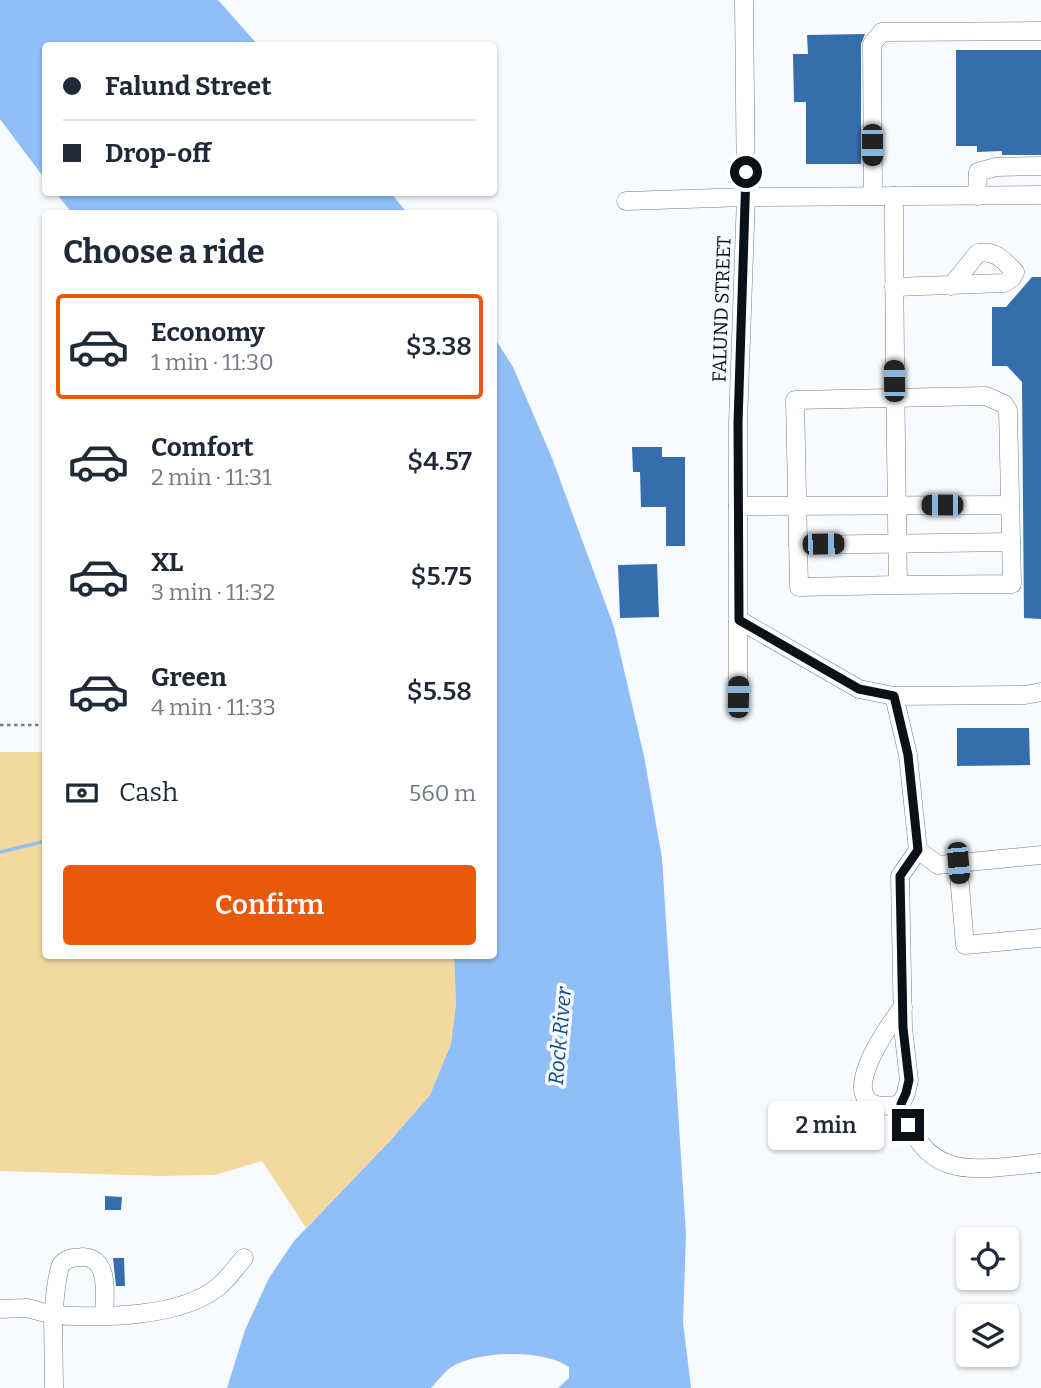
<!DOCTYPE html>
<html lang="en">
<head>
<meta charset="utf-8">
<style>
	body { margin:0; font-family:Bitter,serif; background:#f2f2f3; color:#1f2937; height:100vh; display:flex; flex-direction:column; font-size:26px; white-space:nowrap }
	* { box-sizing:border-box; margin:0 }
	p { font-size:23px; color:#747a83 }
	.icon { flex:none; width:38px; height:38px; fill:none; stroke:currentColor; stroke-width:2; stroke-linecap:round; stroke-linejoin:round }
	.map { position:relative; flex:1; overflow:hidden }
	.sheet { position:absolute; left:42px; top:210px; width:455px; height:749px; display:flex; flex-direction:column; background:#fff; border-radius:7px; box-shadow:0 2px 5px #0004 }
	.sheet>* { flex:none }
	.guide { position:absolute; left:42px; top:42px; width:455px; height:154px; border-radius:7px; box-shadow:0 2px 5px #0004; display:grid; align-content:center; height:154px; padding:0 21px; background:#fff }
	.tools { position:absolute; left:956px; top:1227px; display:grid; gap:14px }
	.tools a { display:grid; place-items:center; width:63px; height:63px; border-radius:7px; background:#fff; box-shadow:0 2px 5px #0004; font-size:35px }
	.end { position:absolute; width:32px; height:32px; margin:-16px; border:9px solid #0c1117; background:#fff; box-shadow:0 0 0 4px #fff }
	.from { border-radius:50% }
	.bubble { position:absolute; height:49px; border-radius:7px; background:#fff; box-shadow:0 2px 5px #0004; font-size:23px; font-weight:600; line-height:49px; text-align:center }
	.car { position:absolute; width:21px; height:42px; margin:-21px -10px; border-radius:9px; box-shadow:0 0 5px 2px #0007; background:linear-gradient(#222 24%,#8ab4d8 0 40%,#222 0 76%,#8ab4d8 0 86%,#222 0) }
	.guide b { display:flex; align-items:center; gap:24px; height:66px; font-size:26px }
	.guide b+b { border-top:2px solid #e0e1e3 }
	.guide i { width:18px; height:18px; background:#1f2937 }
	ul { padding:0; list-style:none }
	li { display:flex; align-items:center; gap:21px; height:105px; margin:0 14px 10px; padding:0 7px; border:4px solid transparent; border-radius:7px }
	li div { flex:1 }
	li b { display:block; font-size:26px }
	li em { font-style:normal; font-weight:600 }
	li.current { border-color:#ea580c }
	li>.icon { width:63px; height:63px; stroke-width:1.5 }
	h2 { padding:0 21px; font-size:32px; line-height:84px }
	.pay { display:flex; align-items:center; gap:18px; height:77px; padding:0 21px; font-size:26px }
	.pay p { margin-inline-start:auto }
	.button { display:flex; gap:14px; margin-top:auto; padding:14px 21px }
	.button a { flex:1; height:80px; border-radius:7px; background:#ea580c; color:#fff; font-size:28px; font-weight:600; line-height:80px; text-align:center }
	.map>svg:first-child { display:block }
</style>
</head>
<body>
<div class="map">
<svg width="1041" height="1388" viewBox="0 0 1041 1388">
	<rect width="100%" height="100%" fill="#f7fafe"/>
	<path fill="#f3d99e" d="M 0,752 L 45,752 L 46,956 L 454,956 L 456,1004 L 451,1044 L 430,1095 L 390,1141 L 306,1228 L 262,1161 L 215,1175 L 159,1176 L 0,1171 Z"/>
	<g fill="#90bef6">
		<path d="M 0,0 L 218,0 L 258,45 L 46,46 L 45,179 L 0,119 Z"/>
		<path d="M 56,193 L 391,193 L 407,213 L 72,213 Z"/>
		<path d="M 494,337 L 513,367 L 552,458 L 614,627 L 644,756 L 662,858 L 686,1235 L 683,1322 L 691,1388 L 558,1388 L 569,1378 L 569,1367 C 544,1349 476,1350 450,1368 C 443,1373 437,1382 431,1388 L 227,1388 L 245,1330 L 269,1278 L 294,1241 L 390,1141 L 430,1095 L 451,1044 L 456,1004 L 454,956 L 494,956 Z"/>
	</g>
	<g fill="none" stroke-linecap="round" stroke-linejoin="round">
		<path stroke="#90bef6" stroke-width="3.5" d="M 0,852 L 46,841"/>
	</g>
	<g fill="#356dad">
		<path d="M 865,34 L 861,44 L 861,164 L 806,164 L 806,102 L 794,102 L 793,54 L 808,54 L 807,35 Z"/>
		<path d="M 956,50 L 1041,50 L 1041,155 L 1002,155 L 1002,151 L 977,152 L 977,146 L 956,146 Z"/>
		<path d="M 1032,277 L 1041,277 L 1041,619 L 1024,618 L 1022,382 L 1007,366 L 992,366 L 992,307 L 1006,307 Z"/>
		<path d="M 632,447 L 662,447 L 662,457 L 685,457 L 685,546 L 666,546 L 666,507 L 641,507 L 640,472 L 633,472 Z"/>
		<path d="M 657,564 L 659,617 L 620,618 L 618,565 Z"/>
		<path d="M 957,728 L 1029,728 L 1030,765 L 957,766 Z"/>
		<path d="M 105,1196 L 122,1197 L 121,1210 L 105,1210 Z"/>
		<path d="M 113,1258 L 124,1258 L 125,1286 L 116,1286 Z"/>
	</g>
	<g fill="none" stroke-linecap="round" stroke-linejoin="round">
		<g stroke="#717e8f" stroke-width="19">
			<g id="minor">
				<path d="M 873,196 L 872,44 L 882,32 L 1041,31"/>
				<path d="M 894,196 C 894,326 896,455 898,585 L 1012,584 L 1008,410 L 1004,404 L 986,396 L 795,400 L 799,587 L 898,585"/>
				<path d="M 977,196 L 978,172 L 996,167 L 1041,166"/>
				<path d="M 626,201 L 746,197 L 1041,195"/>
				<path d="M 894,287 L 1004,283 L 1012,278 L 1015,272 C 1003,260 996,250 978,253 L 951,286"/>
				<path d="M 738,506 L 1010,505"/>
				<path d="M 798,545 L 1011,542"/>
				<path d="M 739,620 L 859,689 L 894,696 L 1025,695 L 1041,692"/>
				<path d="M 894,696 L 908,755 L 918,850 L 900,876 L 903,1028 L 909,1080 L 906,1093 L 901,1104 C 926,1183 973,1170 1041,1163"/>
				<path d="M 738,697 L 738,423 L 746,197 L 744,0"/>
				<path d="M 918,850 L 938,865 L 1041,855"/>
				<path d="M 958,863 L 965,945 L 1041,938"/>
				<path d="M 901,1104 C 825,1119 883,1032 903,1007"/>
				<path d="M 0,1309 L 27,1308 L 53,1315 C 55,1302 56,1275 61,1265 C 65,1259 74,1257 81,1257 C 110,1256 105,1294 104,1315"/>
				<path d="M 54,1388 L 53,1315 C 100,1318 180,1318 218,1287 C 228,1279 236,1267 244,1258"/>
			</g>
		</g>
		<path stroke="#797d82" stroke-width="2.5" stroke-dasharray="3.5 3.5" stroke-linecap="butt" d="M 0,725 L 46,725"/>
		<use href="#minor" stroke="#fff" stroke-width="18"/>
	</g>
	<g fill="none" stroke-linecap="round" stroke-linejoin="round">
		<path stroke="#0c1117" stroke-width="9" d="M 746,172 L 738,423 L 739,620 L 859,689 L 894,696 L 908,755 L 918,850 L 900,876 L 903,1028 L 909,1080 L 906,1093 L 901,1104 L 908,1125"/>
	</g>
	<g text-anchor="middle" stroke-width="7" stroke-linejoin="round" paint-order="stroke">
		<g font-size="19" fill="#0c1117" stroke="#f7fafe">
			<text transform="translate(721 309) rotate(-88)" y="7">FALUND STREET</text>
		</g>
		<g font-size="21" font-style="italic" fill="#0d4a87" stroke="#f7fafe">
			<text transform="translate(560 1036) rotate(-85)" y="7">Rock River</text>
		</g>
	</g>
</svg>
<div class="tools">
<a><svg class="icon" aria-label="locate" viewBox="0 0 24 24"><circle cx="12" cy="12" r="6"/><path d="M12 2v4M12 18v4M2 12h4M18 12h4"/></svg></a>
<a><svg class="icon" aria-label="layers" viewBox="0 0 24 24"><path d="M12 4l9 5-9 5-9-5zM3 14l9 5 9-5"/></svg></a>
</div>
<i class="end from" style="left:746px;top:172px"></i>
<i class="end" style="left:908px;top:1125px"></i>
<div class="bubble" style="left:768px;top:1101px;width:116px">2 min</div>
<i class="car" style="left:872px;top:145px;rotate:180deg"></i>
<i class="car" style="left:894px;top:381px;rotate:359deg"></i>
<i class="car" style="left:942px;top:505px;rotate:270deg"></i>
<i class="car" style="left:823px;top:544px;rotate:89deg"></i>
<i class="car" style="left:738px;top:697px;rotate:1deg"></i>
<i class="car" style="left:958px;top:863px;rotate:175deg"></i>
<div class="guide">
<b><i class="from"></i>Falund Street</b>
<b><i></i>Drop-off</b>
</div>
<section class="sheet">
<h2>Choose a ride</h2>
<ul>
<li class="current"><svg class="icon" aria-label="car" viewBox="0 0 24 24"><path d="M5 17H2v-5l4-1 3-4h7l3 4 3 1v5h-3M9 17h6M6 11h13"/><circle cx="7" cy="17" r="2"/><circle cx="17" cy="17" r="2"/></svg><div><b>Economy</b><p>1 min · 11:30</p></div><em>$3.38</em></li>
<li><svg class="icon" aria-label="car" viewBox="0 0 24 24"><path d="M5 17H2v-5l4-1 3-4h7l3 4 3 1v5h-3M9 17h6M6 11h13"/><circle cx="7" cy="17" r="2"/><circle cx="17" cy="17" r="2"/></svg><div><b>Comfort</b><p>2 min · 11:31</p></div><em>$4.57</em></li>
<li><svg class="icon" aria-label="car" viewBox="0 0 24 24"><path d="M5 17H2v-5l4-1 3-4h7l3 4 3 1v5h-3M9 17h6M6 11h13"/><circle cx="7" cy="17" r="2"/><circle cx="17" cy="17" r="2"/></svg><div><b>XL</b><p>3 min · 11:32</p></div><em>$5.75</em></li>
<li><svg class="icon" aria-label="car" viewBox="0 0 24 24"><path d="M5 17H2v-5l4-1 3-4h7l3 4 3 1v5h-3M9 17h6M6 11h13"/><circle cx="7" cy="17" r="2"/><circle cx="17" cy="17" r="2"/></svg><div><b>Green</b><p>4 min · 11:33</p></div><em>$5.58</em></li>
</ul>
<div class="pay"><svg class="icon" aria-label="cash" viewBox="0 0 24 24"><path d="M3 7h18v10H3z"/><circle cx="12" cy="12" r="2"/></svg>Cash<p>560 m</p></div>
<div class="button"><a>Confirm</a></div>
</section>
</div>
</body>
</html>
